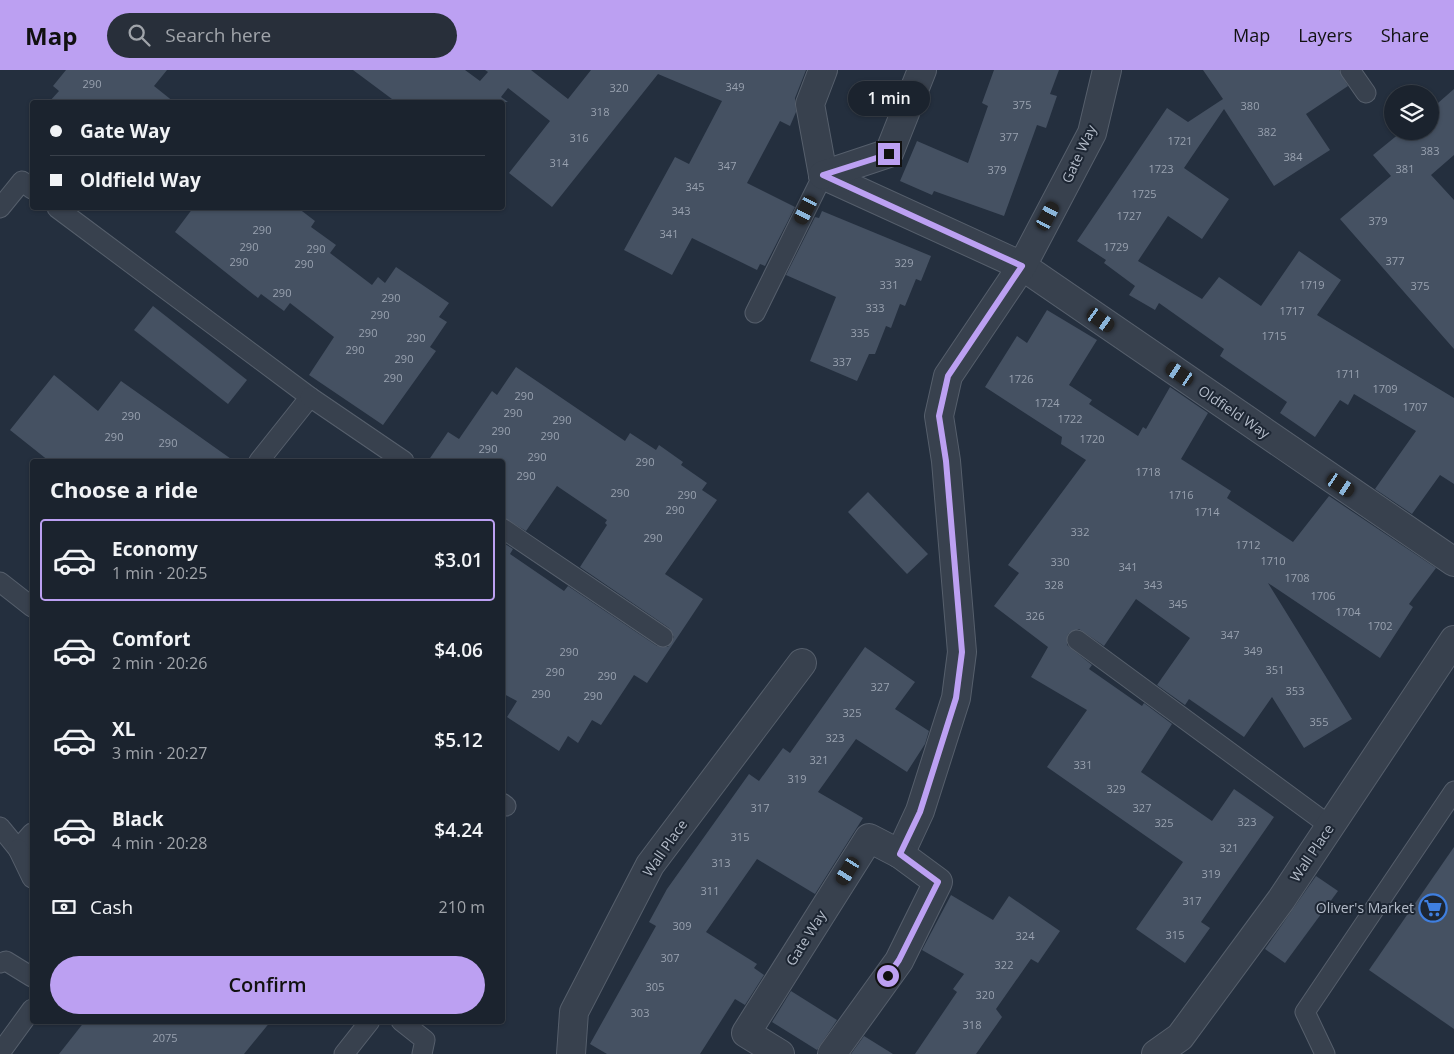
<!DOCTYPE html>
<html lang="en">
<head>
<meta charset="utf-8">
<style>
	body { margin:0; font-family:"Open Sans",sans-serif; background:#282f3a; color:#f1f3f6; height:100vh; display:flex; flex-direction:column; font-size:19px; white-space:nowrap }
	* { box-sizing:border-box; margin:0 }
	p { font-size:16px; color:#a0a4aa }
	.icon { flex:none; width:28px; height:28px; fill:none; stroke:currentColor; stroke-width:2; stroke-linecap:round; stroke-linejoin:round }
	.map { position:relative; flex:1; overflow:hidden }
	.drawer { position:absolute; left:30px; top:389px; width:475px; height:565px; display:flex; flex-direction:column; background:#1b232e; border-radius:5px; box-shadow:0 1px 4px #0004,0 0 0 1px #39404a }
	.drawer>* { flex:none }
	.hud { position:absolute; left:30px; top:30px; width:475px; height:110px; border-radius:5px; box-shadow:0 1px 4px #0004,0 0 0 1px #39404a; display:grid; align-content:center; height:110px; padding:0 20px; background:#1b232e }
	.controls { position:absolute; left:1384px; top:15px; display:grid; gap:10px }
	.controls a { display:grid; place-items:center; width:55px; height:55px; border-radius:50%; background:#1b232e; box-shadow:0 1px 4px #0004,0 0 0 1px #39404a; font-size:25px }
	.end { position:absolute; width:22px; height:22px; margin:-11px; border:6px solid #bca0f2; background:#111; box-shadow:0 0 0 2px #111 }
	.from { border-radius:50% }
	.bubble { position:absolute; height:35px; border-radius:18px; background:#1b232e; box-shadow:0 1px 4px #0004,0 0 0 1px #39404a; font-size:16px; font-weight:600; line-height:35px; text-align:center }
	.car { position:absolute; width:15px; height:30px; margin:-15px -8px; border-radius:6px; box-shadow:0 0 4px 1px #0007; background:linear-gradient(#222 24%,#8ab4d8 0 40%,#222 0 76%,#8ab4d8 0 86%,#222 0) }
	.hud b { display:flex; align-items:center; gap:18px; height:48px; font-size:19px }
	.hud b+b { border-top:1px solid #39404a }
	.hud i { width:12px; height:12px; background:#f1f3f6 }
	ul { padding:0; list-style:none }
	li { display:flex; align-items:center; gap:15px; height:82px; margin:0 10px 8px; padding:0 10px; border:2px solid transparent; border-radius:5px }
	li div { flex:1 }
	li b { display:block; font-size:19px }
	li em { font-style:normal; font-weight:600 }
	li.active { border-color:#bca0f2 }
	li>.icon { width:45px; height:45px; stroke-width:1.5 }
	h2 { padding:0 20px; font-size:22px; line-height:60px }
	.pay { display:flex; align-items:center; gap:12px; height:55px; padding:0 20px; font-size:19px }
	.pay p { margin-inline-start:auto }
	.cta { display:flex; gap:10px; margin-top:auto; padding:10px 20px }
	.cta a { flex:1; height:58px; border-radius:30px; background:#bca0f2; color:#111; font-size:20px; font-weight:600; line-height:58px; text-align:center }
	header { display:flex; align-items:center; gap:30px; box-sizing:border-box; height:70px; padding:0 25px; background:#bca0f2; color:#111 }
	header strong { font-size:24px }
	nav { display:flex; gap:28px; margin-inline-start:auto; font-size:18px }
	.search { width:350px; height:45px; background:#282f3a; display:flex; align-items:center; gap:12px; box-sizing:border-box; padding:0 18px; border-radius:28px; color:#a0a4aa; font-size:19px }
	.map>svg:first-child { display:block }
</style>
</head>
<body>
<header>
<strong>Map</strong>
<div class="search"><svg class="icon" aria-label="search" viewBox="0 0 24 24"><circle cx="10" cy="10" r="6"/><path d="M15 15l6 6"/></svg>Search here</div>
<nav><a>Map</a><a>Layers</a><a>Share</a></nav>
</header>
<div class="map">
<svg width="1454" height="984" viewBox="0 0 1454 984">
	<rect width="100%" height="100%" fill="#242f3e"/>
	<g fill="#455162">
		<path d="M 66,0 L 167,0 L 154,16 L 174,32 L 49,32 L 59,21 L 53,16 Z"/>
		<path d="M 353,0 L 465,0 L 480,11 L 488,2 L 485,0 L 531,0 L 568,29 L 591,0 L 806,0 L 795,28 L 796,42 L 790,56 L 780,51 L 747,113 L 795,137 L 765,196 L 760,194 L 757,200 L 692,168 L 672,205 L 624,180 L 675,87 L 689,94 L 722,31 L 658,4 L 552,137 L 509,103 L 550,51 L 508,18 L 501,27 L 508,32 L 396,32 Z"/>
		<path d="M 994,0 L 1059,0 L 1050,24 L 1057,26 L 1046,58 L 1037,55 L 1004,146 L 934,121 L 932,125 L 900,111 L 917,71 L 968,93 L 988,36 L 982,33 Z"/>
		<path d="M 1203,0 L 1339,0 L 1348,16 L 1306,44 L 1330,80 L 1274,116 L 1224,39 L 1184,98 L 1229,129 L 1202,169 L 1168,146 L 1138,191 L 1202,229 L 1219,207 L 1261,236 L 1299,181 L 1341,210 L 1317,245 L 1454,328 L 1454,414 L 1440,405 L 1412,444 L 1375,419 L 1416,361 L 1354,324 L 1348,335 L 1340,330 L 1315,367 L 1280,343 L 1287,332 L 1220,286 L 1224,279 L 1159,233 L 1155,240 L 1129,225 L 1135,216 L 1104,193 L 1106,190 L 1077,171 L 1167,38 L 1188,52 L 1223,29 Z"/>
		<path d="M 1454,19 L 1454,85 L 1431,105 L 1454,130 L 1454,279 L 1340,149 L 1391,106 L 1373,85 L 1400,63 L 1401,65 L 1405,61 L 1430,61 L 1430,40 Z"/>
		<path d="M 193,138 L 298,138 L 315,151 L 311,157 L 336,175 L 330,183 L 372,215 L 378,207 L 385,213 L 396,197 L 449,233 L 439,247 L 447,252 L 430,277 L 436,281 L 383,355 L 309,305 L 334,267 L 290,233 L 284,241 L 261,224 L 258,228 L 175,162 Z"/>
		<path d="M 822,141 L 931,186 L 921,211 L 916,209 L 905,236 L 900,234 L 891,258 L 886,256 L 875,284 L 869,284 L 857,311 L 810,291 L 836,227 L 786,205 L 815,147 L 819,148 Z"/>
		<path d="M 153,236 L 247,310 L 228,334 L 134,260 Z"/>
		<path d="M 1047,240 L 1097,270 L 1069,315 L 1092,330 L 1089,334 L 1138,366 L 1143,357 L 1146,359 L 1170,317 L 1208,343 L 1181,389 L 1231,421 L 1227,428 L 1293,472 L 1329,426 L 1436,498 L 1409,534 L 1413,537 L 1380,588 L 1268,513 L 1352,649 L 1304,678 L 1272,627 L 1244,667 L 1189,629 L 1185,635 L 1157,615 L 1190,568 L 1136,529 L 1104,576 L 1079,559 L 1068,564 L 1067,575 L 1092,595 L 1089,599 L 1142,636 L 1144,633 L 1172,654 L 1141,702 L 1212,751 L 1234,719 L 1274,747 L 1201,852 L 1210,858 L 1185,893 L 1136,859 L 1183,792 L 1047,697 L 1087,640 L 1031,607 L 1048,577 L 994,536 L 1019,503 L 1008,495 L 1086,390 L 1061,374 L 1062,367 L 985,317 L 1017,266 L 1027,273 Z"/>
		<path d="M 516,297 L 625,371 L 630,363 L 656,380 L 659,375 L 683,392 L 681,395 L 707,413 L 702,420 L 717,430 L 665,504 L 703,529 L 647,613 L 634,605 L 601,655 L 592,650 L 578,673 L 568,666 L 559,681 L 507,647 L 517,631 L 502,623 L 502,472 L 513,479 L 510,484 L 564,521 L 568,516 L 657,576 L 668,577 L 674,567 L 669,558 L 580,497 L 607,455 L 605,453 L 607,450 L 557,416 L 526,461 L 502,447 L 502,391 L 428,391 L 448,362 L 459,369 L 492,321 L 497,325 Z"/>
		<path d="M 54,305 L 98,341 L 121,311 L 234,391 L 49,391 L 10,360 Z"/>
		<path d="M 868,422 L 928,484 L 907,504 L 848,442 Z"/>
		<path d="M 865,577 L 915,612 L 895,639 L 929,661 L 925,674 L 907,702 L 856,669 L 818,722 L 863,748 L 815,824 L 757,789 L 706,862 L 757,894 L 754,898 L 764,905 L 745,935 L 735,929 L 700,984 L 607,984 L 590,974 L 656,856 L 649,852 L 667,819 L 749,704 L 759,711 L 783,678 L 790,683 Z"/>
		<path d="M 1454,777 L 1454,959 L 1369,900 Z"/>
		<path d="M 1316,806 L 1338,821 L 1285,893 L 1265,879 Z"/>
		<path d="M 951,825 L 993,850 L 1009,826 L 1060,861 L 1038,893 L 1031,889 L 996,939 L 1002,947 L 976,984 L 915,984 L 957,922 L 953,919 L 964,904 L 922,880 Z"/>
		<path d="M 791,921 L 837,950 L 817,980 L 772,952 Z"/>
		<path d="M 85,951 L 271,951 L 244,984 L 59,984 Z"/>
		<path d="M 864,966 L 893,984 L 851,984 Z"/>
	</g>
	<g fill="none" stroke-linecap="round" stroke-linejoin="round">
		<g stroke="#565f6c" stroke-width="21">
			<g id="service">
				<path d="M 1350,0 L 1366,23"/>
				<path d="M 0,138 L 22,111 L 32,119"/>
				<path d="M 57,138 L 310,327 L 259,391"/>
				<path d="M 755,243 L 823,105"/>
				<path d="M 310,327 L 404,391"/>
				<path d="M 502,458 L 663,567"/>
				<path d="M 0,512 L 32,537"/>
				<path d="M 1077,570 L 1330,756"/>
				<path d="M 502,733 L 506,736"/>
				<path d="M 0,757 L 18,779 L 32,763"/>
				<path d="M 18,779 L 32,808"/>
				<path d="M 0,893 L 6,891 L 32,907"/>
				<path d="M 401,951 L 425,970 L 422,984"/>
				<path d="M 0,983 L 32,939"/>
				<path d="M 344,984 L 370,951"/>
				<path d="M 1325,984 L 1305,942 L 1454,721"/>
			</g>
		</g>
		<g stroke="#565f6c" stroke-width="30">
			<g id="minor">
				<path d="M 823,0 L 810,34 L 823,105"/>
				<path d="M 823,105 L 1022,196 L 1454,492"/>
				<path d="M 823,105 L 889,83 L 922,0"/>
				<path d="M 900,784 L 920,741 L 956,628 L 962,582 L 946,391 L 939,346 L 948,306 L 1022,196 L 1092,63 L 1107,0"/>
				<path d="M 571,984 L 574,942 L 650,795 L 802,593"/>
				<path d="M 780,984 L 746,963 L 869,768 L 900,784 L 938,812 L 899,891 L 832,984"/>
				<path d="M 1156,984 L 1180,967 L 1281,830 L 1454,570"/>
			</g>
		</g>
		<use href="#service" stroke="#38414e" stroke-width="19"/>
		<use href="#minor" stroke="#38414e" stroke-width="28"/>
	</g>
	<g fill="none" stroke-linecap="round" stroke-linejoin="round">
		<path stroke="#bca0f2" stroke-width="6" d="M 888,906 L 899,890 L 938,812 L 900,784 L 920,742 L 956,628 L 962,582 L 946,391 L 939,346 L 948,306 L 1022,196 L 823,105 L 889,84"/>
	</g>
	<defs>
		<g id="supermarket-ring" transform="scale(1.4375)"><circle r="9.5" fill="#1d2633" stroke="#3f7fe0" stroke-width="1.5"/><path d="M-6-5.5h2.5l.6 2H6L4.5 2H-2.5L-4.4-4H-6ZM-1.5 3.2a1.3 1.3 0 1 0 .1 0ZM3 3.2a1.3 1.3 0 1 0 .1 0Z" fill="#3f7fe0"/></g>
	</defs>
	<g fill-rule="evenodd">
		<use href="#supermarket-ring" x="1433" y="838"/>
	</g>
	<g text-anchor="middle" stroke-width="4" stroke-linejoin="round" paint-order="stroke">
		<g font-size="11" fill="#98a1af">
			<text x="92" y="18">290</text>
			<text x="735" y="21">349</text>
			<text x="619" y="22">320</text>
			<text x="1022" y="39">375</text>
			<text x="1250" y="40">380</text>
			<text x="600" y="46">318</text>
			<text x="1267" y="66">382</text>
			<text x="1009" y="71">377</text>
			<text x="579" y="72">316</text>
			<text x="1180" y="75">1721</text>
			<text x="1430" y="85">383</text>
			<text x="1293" y="91">384</text>
			<text x="559" y="97">314</text>
			<text x="727" y="100">347</text>
			<text x="1161" y="103">1723</text>
			<text x="1405" y="103">381</text>
			<text x="997" y="104">379</text>
			<text x="695" y="121">345</text>
			<text x="1144" y="128">1725</text>
			<text x="681" y="145">343</text>
			<text x="1129" y="150">1727</text>
			<text x="1378" y="155">379</text>
			<text x="262" y="164">290</text>
			<text x="669" y="168">341</text>
			<text x="249" y="181">290</text>
			<text x="1116" y="181">1729</text>
			<text x="316" y="183">290</text>
			<text x="1395" y="195">377</text>
			<text x="239" y="196">290</text>
			<text x="904" y="197">329</text>
			<text x="304" y="198">290</text>
			<text x="889" y="219">331</text>
			<text x="1312" y="219">1719</text>
			<text x="1420" y="220">375</text>
			<text x="282" y="227">290</text>
			<text x="391" y="232">290</text>
			<text x="875" y="242">333</text>
			<text x="1292" y="245">1717</text>
			<text x="380" y="249">290</text>
			<text x="368" y="267">290</text>
			<text x="860" y="267">335</text>
			<text x="1274" y="270">1715</text>
			<text x="416" y="272">290</text>
			<text x="355" y="284">290</text>
			<text x="404" y="293">290</text>
			<text x="842" y="296">337</text>
			<text x="1348" y="308">1711</text>
			<text x="393" y="312">290</text>
			<text x="1021" y="313">1726</text>
			<text x="1385" y="323">1709</text>
			<text x="524" y="330">290</text>
			<text x="1047" y="337">1724</text>
			<text x="1415" y="341">1707</text>
			<text x="513" y="347">290</text>
			<text x="131" y="350">290</text>
			<text x="1070" y="353">1722</text>
			<text x="562" y="354">290</text>
			<text x="501" y="365">290</text>
			<text x="550" y="370">290</text>
			<text x="114" y="371">290</text>
			<text x="1092" y="373">1720</text>
			<text x="168" y="377">290</text>
			<text x="488" y="383">290</text>
			<text x="537" y="391">290</text>
			<text x="645" y="396">290</text>
			<text x="1148" y="406">1718</text>
			<text x="526" y="410">290</text>
			<text x="620" y="427">290</text>
			<text x="687" y="429">290</text>
			<text x="1181" y="429">1716</text>
			<text x="675" y="444">290</text>
			<text x="1207" y="446">1714</text>
			<text x="1080" y="466">332</text>
			<text x="653" y="472">290</text>
			<text x="1248" y="479">1712</text>
			<text x="1273" y="495">1710</text>
			<text x="1060" y="496">330</text>
			<text x="1128" y="501">341</text>
			<text x="1297" y="512">1708</text>
			<text x="1054" y="519">328</text>
			<text x="1153" y="519">343</text>
			<text x="1323" y="530">1706</text>
			<text x="1178" y="538">345</text>
			<text x="1348" y="546">1704</text>
			<text x="1035" y="550">326</text>
			<text x="1380" y="560">1702</text>
			<text x="1230" y="569">347</text>
			<text x="1253" y="585">349</text>
			<text x="569" y="586">290</text>
			<text x="1275" y="604">351</text>
			<text x="555" y="606">290</text>
			<text x="607" y="610">290</text>
			<text x="880" y="621">327</text>
			<text x="1295" y="625">353</text>
			<text x="541" y="628">290</text>
			<text x="593" y="630">290</text>
			<text x="852" y="647">325</text>
			<text x="1319" y="656">355</text>
			<text x="835" y="672">323</text>
			<text x="819" y="694">321</text>
			<text x="1083" y="699">331</text>
			<text x="797" y="713">319</text>
			<text x="1116" y="723">329</text>
			<text x="760" y="742">317</text>
			<text x="1142" y="742">327</text>
			<text x="1247" y="756">323</text>
			<text x="1164" y="757">325</text>
			<text x="740" y="771">315</text>
			<text x="1229" y="782">321</text>
			<text x="721" y="797">313</text>
			<text x="1211" y="808">319</text>
			<text x="710" y="825">311</text>
			<text x="1192" y="835">317</text>
			<text x="682" y="860">309</text>
			<text x="1175" y="869">315</text>
			<text x="1025" y="870">324</text>
			<text x="670" y="892">307</text>
			<text x="1004" y="899">322</text>
			<text x="655" y="921">305</text>
			<text x="985" y="929">320</text>
			<text x="640" y="947">303</text>
			<text x="972" y="959">318</text>
			<text x="165" y="972">2075</text>
		</g>
		<g font-size="14" fill="#b4bcc9" stroke="#1d2633">
			<text transform="translate(1079 84) rotate(-65)" y="5">Gate Way</text>
			<text transform="translate(1234 342) rotate(34)" y="5">Oldfield Way</text>
			<text transform="translate(665 778) rotate(-55)" y="5">Wall Place</text>
			<text transform="translate(1312 783) rotate(-56)" y="5">Wall Place</text>
			<text transform="translate(806 868) rotate(-58)" y="5">Gate Way</text>
		</g>
		<g font-size="14" fill="#b4bcc9" stroke="#1d2633" text-anchor="end">
			<text x="1414" y="843">Oliver's Market</text>
		</g>
	</g>
</svg>
<div class="controls">
<a><svg class="icon" aria-label="layers" viewBox="0 0 24 24"><path d="M12 4l9 5-9 5-9-5zM3 14l9 5 9-5"/></svg></a>
</div>
<i class="end from" style="left:888px;top:906px"></i>
<i class="end" style="left:889px;top:84px"></i>
<div class="bubble" style="left:848px;top:11px;width:82px">1 min</div>
<i class="car" style="left:806px;top:140px;rotate:207deg"></i>
<i class="car" style="left:1048px;top:146px;rotate:28deg"></i>
<i class="car" style="left:1101px;top:250px;rotate:125deg"></i>
<i class="car" style="left:1180px;top:304px;rotate:304deg"></i>
<i class="car" style="left:1341px;top:415px;rotate:124deg"></i>
<i class="car" style="left:848px;top:801px;rotate:212deg"></i>
<div class="hud">
<b><i class="from"></i>Gate Way</b>
<b><i></i>Oldfield Way</b>
</div>
<section class="drawer">
<h2>Choose a ride</h2>
<ul>
<li class="active"><svg class="icon" aria-label="car" viewBox="0 0 24 24"><path d="M5 17H2v-5l4-1 3-4h7l3 4 3 1v5h-3M9 17h6M6 11h13"/><circle cx="7" cy="17" r="2"/><circle cx="17" cy="17" r="2"/></svg><div><b>Economy</b><p>1 min · 20:25</p></div><em>$3.01</em></li>
<li><svg class="icon" aria-label="car" viewBox="0 0 24 24"><path d="M5 17H2v-5l4-1 3-4h7l3 4 3 1v5h-3M9 17h6M6 11h13"/><circle cx="7" cy="17" r="2"/><circle cx="17" cy="17" r="2"/></svg><div><b>Comfort</b><p>2 min · 20:26</p></div><em>$4.06</em></li>
<li><svg class="icon" aria-label="car" viewBox="0 0 24 24"><path d="M5 17H2v-5l4-1 3-4h7l3 4 3 1v5h-3M9 17h6M6 11h13"/><circle cx="7" cy="17" r="2"/><circle cx="17" cy="17" r="2"/></svg><div><b>XL</b><p>3 min · 20:27</p></div><em>$5.12</em></li>
<li><svg class="icon" aria-label="car" viewBox="0 0 24 24"><path d="M5 17H2v-5l4-1 3-4h7l3 4 3 1v5h-3M9 17h6M6 11h13"/><circle cx="7" cy="17" r="2"/><circle cx="17" cy="17" r="2"/></svg><div><b>Black</b><p>4 min · 20:28</p></div><em>$4.24</em></li>
</ul>
<div class="pay"><svg class="icon" aria-label="cash" viewBox="0 0 24 24"><path d="M3 7h18v10H3z"/><circle cx="12" cy="12" r="2"/></svg>Cash<p>210 m</p></div>
<div class="cta"><a>Confirm</a></div>
</section>
</div>
</body>
</html>
